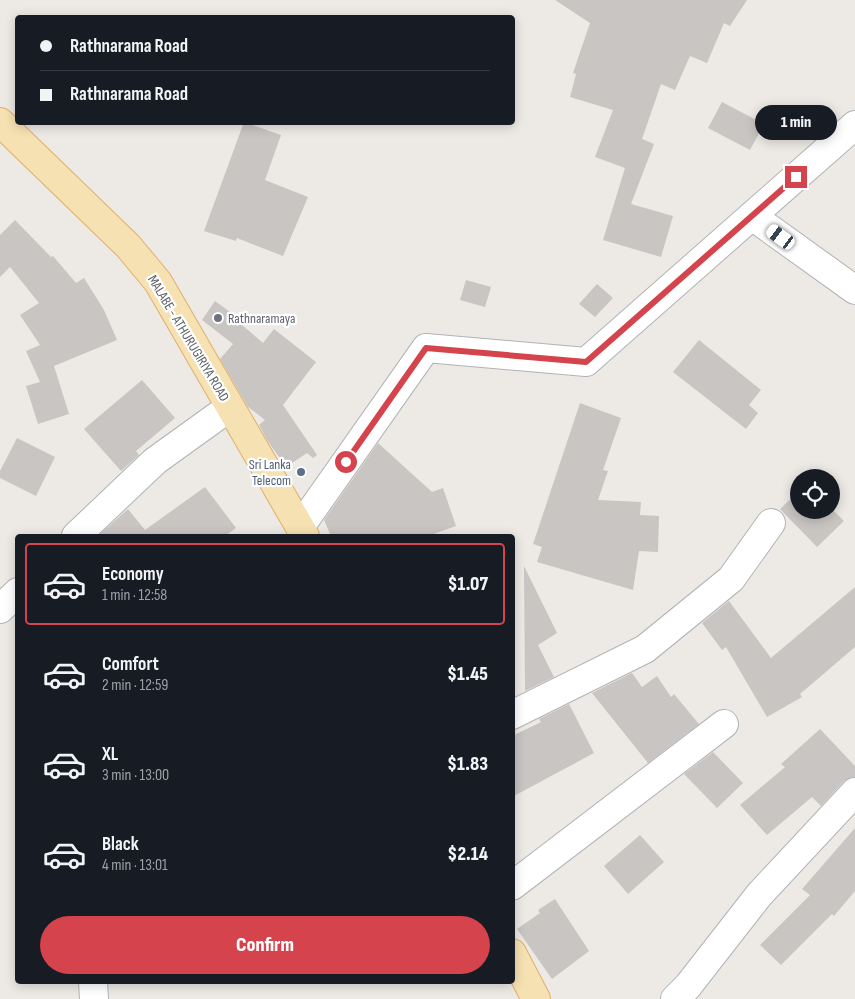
<!DOCTYPE html>
<html lang="en">
<head>
<meta charset="utf-8">
<style>
	body { margin:0; font-family:"Sofia Sans Condensed",sans-serif; background:#20242c; color:#f1f3f6; height:100vh; display:flex; flex-direction:column; font-size:19px; white-space:nowrap }
	* { box-sizing:border-box; margin:0 }
	p { font-size:16px; color:#9ea1a6 }
	.icon { flex:none; width:28px; height:28px; fill:none; stroke:currentColor; stroke-width:2; stroke-linecap:round; stroke-linejoin:round }
	.map { position:relative; flex:1; overflow:hidden }
	.panel { position:absolute; left:15px; top:534px; width:500px; height:450px; display:flex; flex-direction:column; background:#171b24; border-radius:5px; box-shadow:0 2px 12px #0003 }
	.panel>* { flex:none }
	.top-card { position:absolute; left:15px; top:15px; width:500px; height:110px; border-radius:5px; box-shadow:0 2px 12px #0003; display:grid; align-content:center; height:110px; padding:0 25px; background:#171b24 }
	.tools { position:absolute; left:790px; top:469px; display:grid; gap:10px }
	.tools a { display:grid; place-items:center; width:50px; height:50px; border-radius:50%; background:#171b24; box-shadow:0 2px 12px #0003; font-size:25px }
	.end { position:absolute; width:22px; height:22px; margin:-11px; border:6px solid #d5434d; background:#fff; box-shadow:0 0 0 2px #fff }
	.from { border-radius:50% }
	.bubble { position:absolute; height:35px; border-radius:18px; background:#171b24; box-shadow:0 2px 12px #0003; font-size:16px; font-weight:800; line-height:35px; text-align:center }
	.car { position:absolute; width:15px; height:30px; margin:-15px -8px; border-radius:6px; box-shadow:0 0 4px 1px #0007; background:linear-gradient(#fff 24%,#345 0 40%,#fff 0 76%,#345 0 86%,#fff 0) }
	.top-card b { display:flex; align-items:center; gap:18px; height:48px; font-size:19px }
	.top-card b+b { border-top:1px solid #363941 }
	.top-card i { width:12px; height:12px; background:#f1f3f6 }
	ul { padding:9px 0 0; list-style:none }
	li { display:flex; align-items:center; gap:15px; height:82px; margin:0 10px 8px; padding:0 15px; border:2px solid transparent; border-radius:5px }
	li div { flex:1 }
	li b { display:block; font-size:19px }
	li em { font-style:normal; font-weight:800 }
	li.selected { border-color:#d5434d }
	li>.icon { width:45px; height:45px; stroke-width:1.5 }
	.cta { display:flex; gap:10px; margin-top:auto; padding:10px 25px }
	.cta a { flex:1; height:58px; border-radius:30px; background:#d5434d; color:#fff; font-size:20px; font-weight:800; line-height:58px; text-align:center }
	.map>svg:first-child { display:block }
</style>
</head>
<body>
<div class="map">
<svg width="855" height="999" viewBox="0 0 855 999">
	<rect width="100%" height="100%" fill="#edeae5"/>
	<g fill="#c9c5c2">
		<path d="M 555,0 L 747,0 L 730,26 L 724,23 L 707,63 L 690,56 L 675,90 L 661,84 L 642,139 L 654,144 L 631,204 L 673,216 L 661,257 L 603,240 L 625,168 L 595,157 L 613,110 L 570,97 L 576,74 L 573,73 L 590,23 Z"/>
		<path d="M 722,102 L 764,124 L 750,150 L 708,128 Z"/>
		<path d="M 244,122 L 281,135 L 265,180 L 308,197 L 283,256 L 237,238 L 236,241 L 204,231 Z"/>
		<path d="M 15,220 L 51,257 L 53,256 L 76,283 L 84,278 L 104,310 L 117,340 L 54,366 L 69,414 L 38,424 L 26,386 L 40,382 L 26,351 L 40,345 L 20,315 L 39,303 L 10,267 L 0,277 L 0,235 Z"/>
		<path d="M 466,280 L 491,287 L 485,307 L 460,300 Z"/>
		<path d="M 597,284 L 613,298 L 595,317 L 579,304 Z"/>
		<path d="M 215,301 L 234,315 L 233,317 L 263,343 L 274,329 L 316,362 L 283,405 L 317,455 L 313,458 L 307,453 L 286,467 L 267,440 L 259,425 L 265,420 L 248,407 L 220,359 L 233,344 L 202,320 Z"/>
		<path d="M 699,340 L 761,390 L 749,405 L 758,413 L 746,429 L 673,372 Z"/>
		<path d="M 142,380 L 175,418 L 136,451 L 139,455 L 121,471 L 84,429 Z"/>
		<path d="M 580,403 L 621,418 L 603,470 L 608,471 L 598,500 L 641,502 L 640,515 L 659,516 L 658,552 L 639,551 L 633,590 L 537,562 L 542,547 L 533,544 Z"/>
		<path d="M 17,438 L 55,457 L 36,496 L 0,478 L 0,471 Z"/>
		<path d="M 378,443 L 432,492 L 443,488 L 456,526 L 428,536 L 331,536 L 324,520 Z"/>
		<path d="M 205,487 L 236,528 L 225,536 L 98,536 L 128,509 L 145,530 Z"/>
		<path d="M 799,491 L 799,510 L 831,510 L 831,508 L 844,521 L 817,547 L 780,509 Z"/>
		<path d="M 524,566 L 557,633 L 538,645 L 554,677 L 525,691 Z"/>
		<path d="M 855,587 L 855,647 L 800,694 L 802,697 L 767,717 L 726,647 L 722,650 L 702,623 L 729,601 L 771,658 Z"/>
		<path d="M 632,673 L 642,687 L 657,676 L 671,697 L 674,694 L 699,724 L 648,763 L 592,693 Z"/>
		<path d="M 569,704 L 594,753 L 512,797 L 512,736 L 541,722 L 539,719 Z"/>
		<path d="M 820,729 L 855,766 L 855,777 L 844,781 L 821,806 L 812,797 L 767,835 L 740,805 L 785,767 L 781,764 Z"/>
		<path d="M 713,752 L 743,783 L 717,808 L 684,774 Z"/>
		<path d="M 855,828 L 855,891 L 834,916 L 832,914 L 781,965 L 760,945 L 810,895 L 802,889 Z"/>
		<path d="M 640,835 L 664,862 L 628,894 L 604,866 Z"/>
		<path d="M 555,899 L 589,951 L 552,979 L 517,929 L 540,913 L 538,910 Z"/>
	</g>
	<g fill="none" stroke-linecap="round" stroke-linejoin="round">
		<g stroke="#b0b3b6" stroke-width="30">
			<g id="street">
				<path d="M 752,216 L 855,290"/>
				<path d="M 300,527 L 426,348 L 586,362 L 855,125"/>
				<path d="M 76,536 L 155,461 L 230,407"/>
				<path d="M 0,609 L 18,592"/>
				<path d="M 512,715 L 645,649 L 731,579 L 771,523"/>
				<path d="M 512,886 L 724,724"/>
				<path d="M 93,981 L 94,999"/>
				<path d="M 675,999 L 688,986 L 759,895 L 855,792"/>
			</g>
		</g>
		<g stroke="#e1ae6a" stroke-width="30">
			<g id="primary">
				<path d="M 0,122 L 128,246 L 158,282 L 305,536"/>
				<path d="M 512,953 L 536,999"/>
			</g>
		</g>
		<use href="#street" stroke="#fff" stroke-width="28"/>
		<use href="#primary" stroke="#f6e1b2" stroke-width="28"/>
	</g>
	<g fill="none" stroke-linecap="round" stroke-linejoin="round">
		<path stroke="#d5434d" stroke-width="6" d="M 346,462 L 426,348 L 586,362 L 796,177"/>
	</g>
	<circle fill="#6b7280" stroke="#fff" stroke-width="2" cx="218" cy="318" r="5"/>
	<circle fill="#5c6f8a" stroke="#fff" stroke-width="2" cx="301" cy="472" r="5"/>
	<g text-anchor="middle" stroke-width="4.5" stroke-linejoin="round" paint-order="stroke">
		<g font-size="14" fill="#5b616d" stroke="#fff" text-anchor="start">
			<text x="228" y="323">Rathnaramaya</text>
		</g>
		<g font-size="14" fill="#5d6164" stroke="#fff">
			<text transform="translate(189 338) rotate(59)" y="5">MALABE - ATHURUGIRIYA ROAD</text>
		</g>
		<g font-size="14" fill="#4e5e75" stroke="#fff" text-anchor="end">
			<text x="291" y="469">Sri Lanka<tspan x="291" dy="16">Telecom</tspan></text>
		</g>
	</g>
</svg>
<div class="tools">
<a><svg class="icon" aria-label="locate" viewBox="0 0 24 24"><circle cx="12" cy="12" r="6"/><path d="M12 2v4M12 18v4M2 12h4M18 12h4"/></svg></a>
</div>
<i class="end from" style="left:346px;top:462px"></i>
<i class="end" style="left:796px;top:177px"></i>
<div class="bubble" style="left:755px;top:105px;width:82px">1 min</div>
<i class="car" style="left:781px;top:237px;rotate:306deg"></i>
<div class="top-card">
<b><i class="from"></i>Rathnarama Road</b>
<b><i></i>Rathnarama Road</b>
</div>
<section class="panel">
<ul>
<li class="selected"><svg class="icon" aria-label="car" viewBox="0 0 24 24"><path d="M5 17H2v-5l4-1 3-4h7l3 4 3 1v5h-3M9 17h6M6 11h13"/><circle cx="7" cy="17" r="2"/><circle cx="17" cy="17" r="2"/></svg><div><b>Economy</b><p>1 min · 12:58</p></div><em>$1.07</em></li>
<li><svg class="icon" aria-label="car" viewBox="0 0 24 24"><path d="M5 17H2v-5l4-1 3-4h7l3 4 3 1v5h-3M9 17h6M6 11h13"/><circle cx="7" cy="17" r="2"/><circle cx="17" cy="17" r="2"/></svg><div><b>Comfort</b><p>2 min · 12:59</p></div><em>$1.45</em></li>
<li><svg class="icon" aria-label="car" viewBox="0 0 24 24"><path d="M5 17H2v-5l4-1 3-4h7l3 4 3 1v5h-3M9 17h6M6 11h13"/><circle cx="7" cy="17" r="2"/><circle cx="17" cy="17" r="2"/></svg><div><b>XL</b><p>3 min · 13:00</p></div><em>$1.83</em></li>
<li><svg class="icon" aria-label="car" viewBox="0 0 24 24"><path d="M5 17H2v-5l4-1 3-4h7l3 4 3 1v5h-3M9 17h6M6 11h13"/><circle cx="7" cy="17" r="2"/><circle cx="17" cy="17" r="2"/></svg><div><b>Black</b><p>4 min · 13:01</p></div><em>$2.14</em></li>
</ul>
<div class="cta"><a>Confirm</a></div>
</section>
</div>
</body>
</html>
